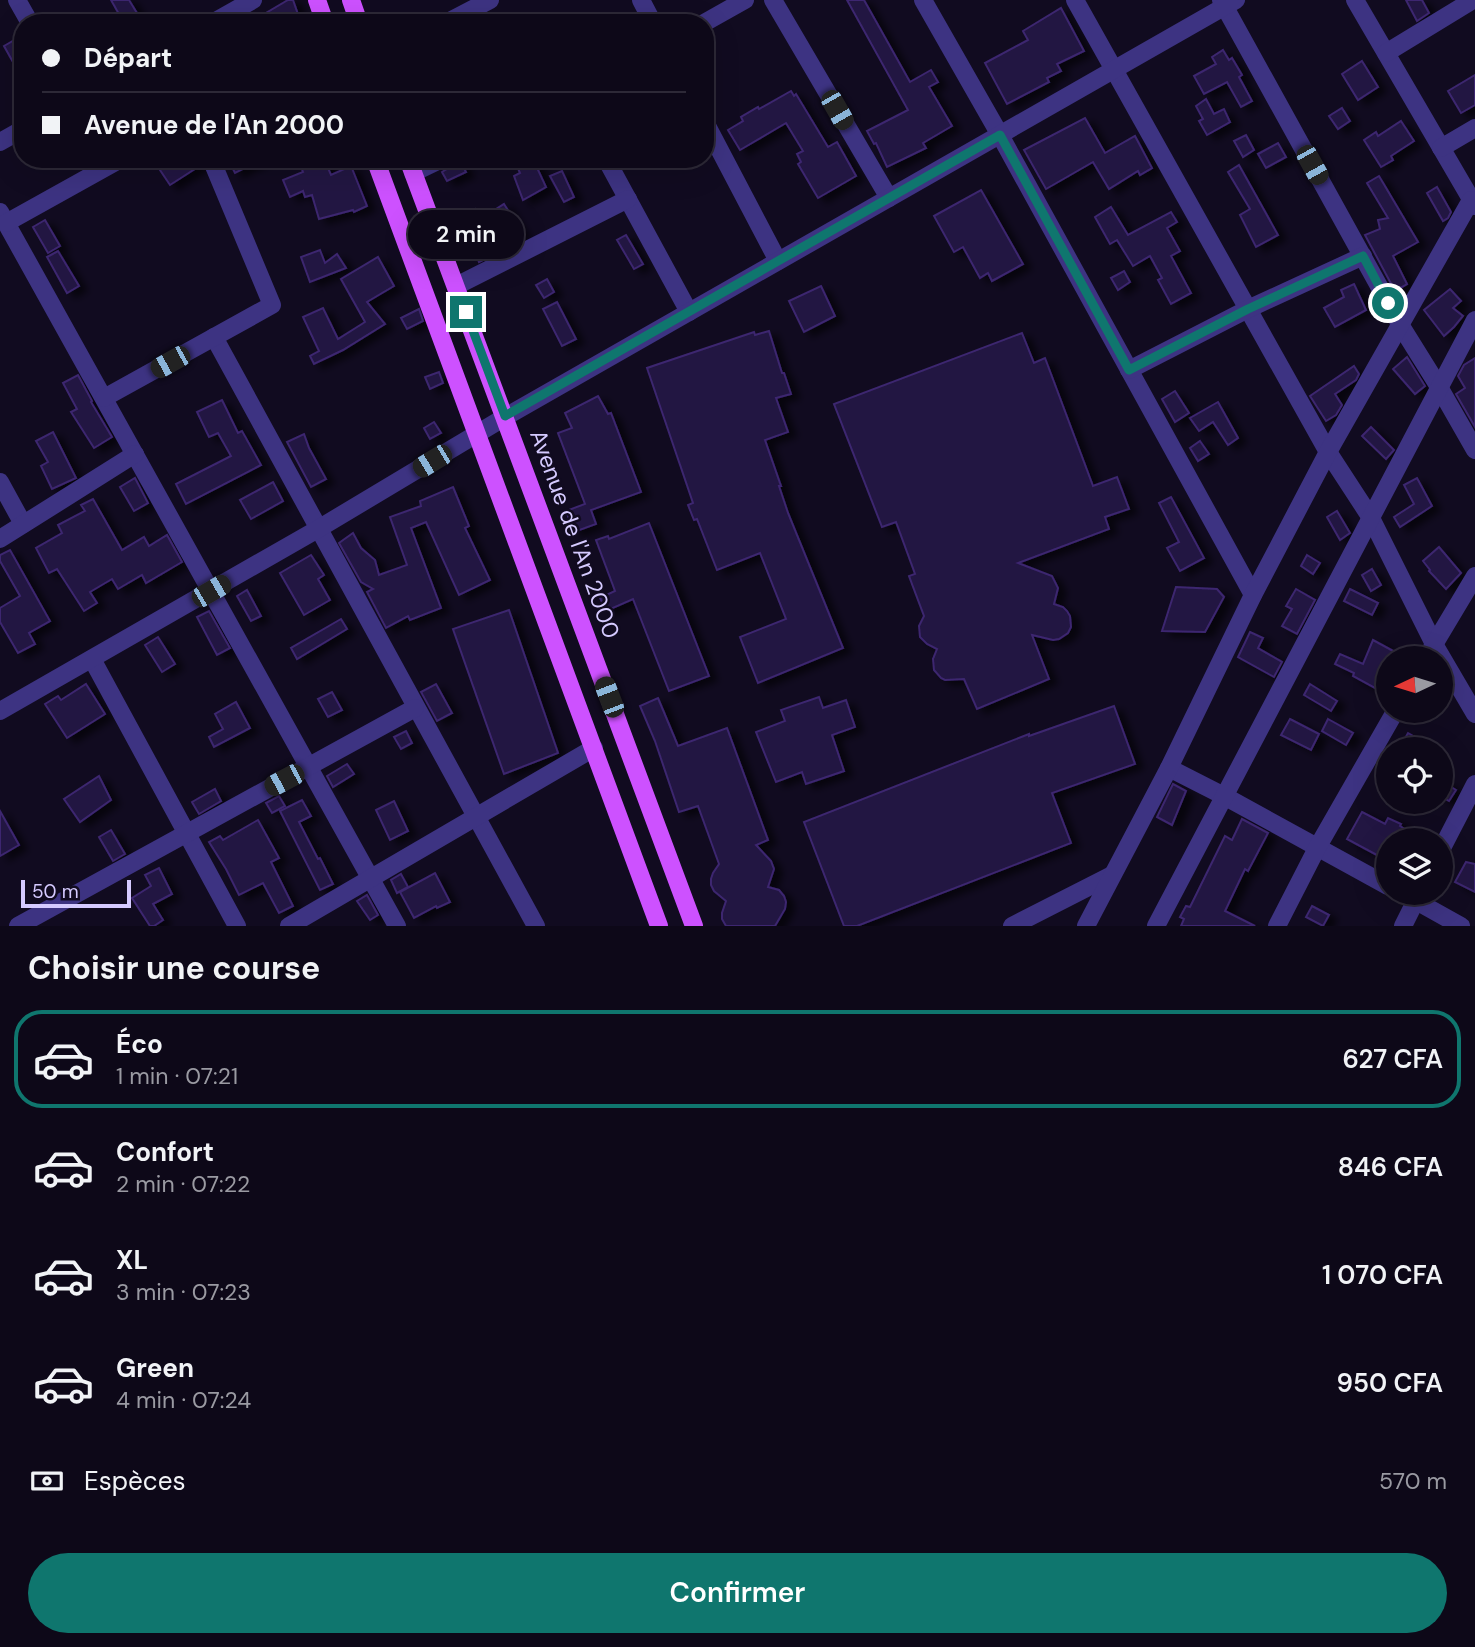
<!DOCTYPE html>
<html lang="fr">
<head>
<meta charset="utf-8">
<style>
	body { margin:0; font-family:"DM Sans",sans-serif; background:#161121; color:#f1f3f6; height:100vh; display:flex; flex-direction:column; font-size:26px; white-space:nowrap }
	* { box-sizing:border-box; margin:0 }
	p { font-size:23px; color:#9a9aa2 }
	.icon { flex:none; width:38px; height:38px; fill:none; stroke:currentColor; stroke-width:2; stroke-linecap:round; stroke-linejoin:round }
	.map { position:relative; height:926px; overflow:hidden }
	.side { display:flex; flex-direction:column; background:#0d0818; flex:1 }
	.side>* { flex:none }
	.hud { position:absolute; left:14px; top:14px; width:700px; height:154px; border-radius:28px; box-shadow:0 7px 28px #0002,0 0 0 2px #2d2937; display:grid; align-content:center; height:154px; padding:0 28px; background:#0d0818 }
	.needle { width:46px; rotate:266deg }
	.controls { position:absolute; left:1376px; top:646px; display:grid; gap:14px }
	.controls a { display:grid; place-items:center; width:77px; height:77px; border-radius:50%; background:#0d0818; box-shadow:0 7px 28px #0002,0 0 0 2px #2d2937; font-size:35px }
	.scale { position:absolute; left:21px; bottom:18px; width:110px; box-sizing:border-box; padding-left:7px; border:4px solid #d5caff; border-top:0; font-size:19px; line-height:24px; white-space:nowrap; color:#d5caff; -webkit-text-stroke:5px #110b20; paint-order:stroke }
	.end { position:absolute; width:32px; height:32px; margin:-16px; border:9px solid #0f766e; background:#fff; box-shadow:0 0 0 4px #fff }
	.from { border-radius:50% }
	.bubble { position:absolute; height:49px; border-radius:24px; background:#0d0818; box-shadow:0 7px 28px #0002,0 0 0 2px #2d2937; font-size:23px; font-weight:600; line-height:49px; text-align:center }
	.car { position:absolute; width:21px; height:42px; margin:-21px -10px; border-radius:9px; box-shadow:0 0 5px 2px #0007; background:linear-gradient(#222 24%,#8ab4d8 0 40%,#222 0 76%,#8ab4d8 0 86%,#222 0) }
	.hud b { display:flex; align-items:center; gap:24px; height:66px; font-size:26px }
	.hud b+b { border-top:2px solid #2d2937 }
	.hud i { width:18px; height:18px; background:#f1f3f6 }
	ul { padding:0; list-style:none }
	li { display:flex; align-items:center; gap:21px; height:98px; margin:0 14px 10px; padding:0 14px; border:4px solid transparent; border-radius:28px }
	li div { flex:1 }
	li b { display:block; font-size:26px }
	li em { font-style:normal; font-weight:600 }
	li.on { border-color:#0f766e }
	li>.icon { width:63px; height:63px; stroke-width:1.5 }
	h2 { padding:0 28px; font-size:32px; line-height:84px }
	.pay { display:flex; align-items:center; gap:18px; height:77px; padding:0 28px; font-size:26px }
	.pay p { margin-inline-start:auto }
	.button { display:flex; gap:14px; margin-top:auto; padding:14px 28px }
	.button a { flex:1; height:80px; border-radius:42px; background:#0f766e; color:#fff; font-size:28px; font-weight:600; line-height:80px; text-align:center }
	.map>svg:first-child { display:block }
</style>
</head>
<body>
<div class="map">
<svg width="1475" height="926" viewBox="0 0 1475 926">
	<defs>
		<filter id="shadow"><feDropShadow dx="8" dy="4.5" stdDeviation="3.5" flood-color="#0009"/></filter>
	</defs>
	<rect width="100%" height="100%" fill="#110b20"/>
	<g fill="#231642" stroke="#3c276f" stroke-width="2" filter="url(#shadow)">
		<path d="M 111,0 L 129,0 L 140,18 L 133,23 L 124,23 Z"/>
		<path d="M 288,0 L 293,0 L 301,23 L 249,23 Z"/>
		<path d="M 847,0 L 864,0 L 910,82 L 931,70 L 938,82 L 929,87 L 952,126 L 923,143 L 926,148 L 887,167 L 876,143 L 874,144 L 867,131 L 908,110 Z"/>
		<path d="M 1406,0 L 1422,0 L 1429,13 L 1417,21 Z"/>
		<path d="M 1061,8 L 1084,51 L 1057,64 L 1061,71 L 1047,78 L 1049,82 L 1007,104 L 985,63 L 1028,40 L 1023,31 Z"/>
		<path d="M 23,35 L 23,80 L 4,46 Z"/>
		<path d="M 1223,50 L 1229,60 L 1232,58 L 1242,75 L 1239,77 L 1252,101 L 1241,107 L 1227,82 L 1204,94 L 1194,76 L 1216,64 L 1212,57 Z"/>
		<path d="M 1362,61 L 1378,87 L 1358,100 L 1342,74 Z"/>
		<path d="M 1475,75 L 1475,105 L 1461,113 L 1448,91 Z"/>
		<path d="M 791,91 L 794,96 L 796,94 L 828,147 L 837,142 L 856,176 L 818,198 L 798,164 L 801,162 L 797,154 L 803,151 L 786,123 L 740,150 L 728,130 L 743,121 L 741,117 L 758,107 L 759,109 Z"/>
		<path d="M 1206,99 L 1214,114 L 1224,109 L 1230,122 L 1207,135 L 1199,121 L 1203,119 L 1196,106 Z"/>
		<path d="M 1342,108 L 1350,121 L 1338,129 L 1329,116 Z"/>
		<path d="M 1085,118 L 1105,153 L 1135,136 L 1152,168 L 1140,175 L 1138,171 L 1109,189 L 1093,162 L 1046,189 L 1024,150 Z"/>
		<path d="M 1401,121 L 1414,141 L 1391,156 L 1393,160 L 1381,167 L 1364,140 L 1376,132 L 1378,136 Z"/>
		<path d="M 1246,135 L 1254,150 L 1243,157 L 1234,141 Z"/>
		<path d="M 1278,143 L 1286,157 L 1266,168 L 1258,154 Z"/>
		<path d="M 171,159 L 200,159 L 201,165 L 170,185 L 158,167 Z"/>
		<path d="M 228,159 L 262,159 L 235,173 Z"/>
		<path d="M 298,159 L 324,159 L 331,175 L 351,166 L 367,206 L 354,212 L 353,210 L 319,219 L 312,195 L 305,197 L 303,191 L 290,197 L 283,180 L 303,172 Z"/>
		<path d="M 514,159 L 533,159 L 546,187 L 523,200 L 514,176 L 520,173 Z"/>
		<path d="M 460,161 L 466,172 L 447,181 L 442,172 Z"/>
		<path d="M 1239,165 L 1278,235 L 1256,247 L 1240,215 L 1250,209 L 1228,172 Z"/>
		<path d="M 562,171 L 574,197 L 564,202 L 550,176 Z"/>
		<path d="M 1379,176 L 1418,242 L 1393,256 L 1407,284 L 1395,291 L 1365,235 L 1380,229 L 1378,220 L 1388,218 L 1367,183 Z"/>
		<path d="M 1437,187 L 1451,212 L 1448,218 L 1443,221 L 1427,193 Z"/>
		<path d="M 981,190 L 1023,264 L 992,281 L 988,273 L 980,278 L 963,247 L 954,252 L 934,216 Z"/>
		<path d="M 504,204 L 522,233 L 512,240 L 493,211 Z"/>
		<path d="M 1111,207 L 1128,235 L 1171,212 L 1177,222 L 1167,228 L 1180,251 L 1171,256 L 1191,293 L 1171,304 L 1158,280 L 1162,278 L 1150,256 L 1133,266 L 1117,240 L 1110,244 L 1095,217 Z"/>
		<path d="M 475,209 L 493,255 L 479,262 L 461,214 Z"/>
		<path d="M 45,220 L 60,246 L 48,253 L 33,227 Z"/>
		<path d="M 626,235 L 643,264 L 634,269 L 617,240 Z"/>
		<path d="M 320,250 L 325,263 L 337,254 L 346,268 L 310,282 L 301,257 Z"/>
		<path d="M 58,251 L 79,286 L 67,293 L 47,257 Z"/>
		<path d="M 378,257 L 394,286 L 367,302 L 385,324 L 343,350 L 314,364 L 310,356 L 319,351 L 303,317 L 323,308 L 338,339 L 365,322 L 341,279 Z"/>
		<path d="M 1124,271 L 1130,282 L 1118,290 L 1111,278 Z"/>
		<path d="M 547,279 L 554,292 L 544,298 L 536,285 Z"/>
		<path d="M 1354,284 L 1366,310 L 1335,327 L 1324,308 L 1344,297 L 1341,290 Z"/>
		<path d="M 821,286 L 835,316 L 804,332 L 789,301 Z"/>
		<path d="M 1450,289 L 1461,301 L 1453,308 L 1463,316 L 1454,327 L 1444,336 L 1424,310 Z"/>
		<path d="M 557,302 L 576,339 L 562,346 L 543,309 Z"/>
		<path d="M 419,309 L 423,321 L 407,329 L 401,318 Z"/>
		<path d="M 769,331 L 782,373 L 784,373 L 791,394 L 776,398 L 788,432 L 765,440 L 781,486 L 779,486 L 788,513 L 843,648 L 758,683 L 740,637 L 786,619 L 760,553 L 717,570 L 697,519 L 694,520 L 688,505 L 693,503 L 647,368 L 754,332 L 755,335 Z"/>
		<path d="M 1022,333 L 1034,363 L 1045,358 L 1093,486 L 1117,477 L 1129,509 L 1105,517 L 1109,529 L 1018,563 L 1052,576 L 1058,588 L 1054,604 L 1063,607 L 1067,611 L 1070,616 L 1071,627 L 1068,633 L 1059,639 L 1053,640 L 1032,635 L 1049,679 L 977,709 L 964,679 L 945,680 L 941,678 L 934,670 L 933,659 L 937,649 L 927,644 L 920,637 L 919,626 L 924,616 L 909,576 L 915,574 L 896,522 L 882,527 L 834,404 Z"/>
		<path d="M 1407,357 L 1425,386 L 1415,394 L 1393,369 Z"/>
		<path d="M 1475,358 L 1475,427 L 1456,394 L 1465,388 L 1458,376 L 1464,365 Z"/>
		<path d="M 1354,366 L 1359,374 L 1356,380 L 1335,394 L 1342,405 L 1336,415 L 1326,421 L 1310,396 Z"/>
		<path d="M 439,372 L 443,383 L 430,389 L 425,377 Z"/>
		<path d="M 78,375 L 92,401 L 91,402 L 112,437 L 94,448 L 71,412 L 77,409 L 63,383 Z"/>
		<path d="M 1175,391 L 1189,413 L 1175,422 L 1162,399 Z"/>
		<path d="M 598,396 L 608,414 L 611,413 L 641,492 L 591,510 L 596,524 L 574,532 L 566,511 L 585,504 L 558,433 L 572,428 L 565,413 Z"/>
		<path d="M 222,400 L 238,433 L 242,431 L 261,465 L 186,504 L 176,484 L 231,456 L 218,433 L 209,437 L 197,412 Z"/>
		<path d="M 1218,402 L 1238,438 L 1228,445 L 1213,422 L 1199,431 L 1190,418 Z"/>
		<path d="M 434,422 L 441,433 L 430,439 L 424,428 Z"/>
		<path d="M 1371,427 L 1394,450 L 1386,459 L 1362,436 Z"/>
		<path d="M 53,432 L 76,478 L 52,489 L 41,466 L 48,462 L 36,441 Z"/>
		<path d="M 304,434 L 309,448 L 326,479 L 311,487 L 287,442 Z"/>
		<path d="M 1200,441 L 1209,454 L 1198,461 L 1190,448 Z"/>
		<path d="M 135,478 L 148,503 L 134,511 L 120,487 Z"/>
		<path d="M 1417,478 L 1432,506 L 1400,527 L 1394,517 L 1414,504 L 1404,485 Z"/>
		<path d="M 273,482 L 283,501 L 251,519 L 240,500 Z"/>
		<path d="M 453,487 L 469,526 L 465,528 L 490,580 L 459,595 L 426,522 L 411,528 L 441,608 L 410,620 L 408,616 L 386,628 L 367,592 L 373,589 L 361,582 L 339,543 L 353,533 L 361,548 L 375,560 L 379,575 L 407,565 L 390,517 L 421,506 L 420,501 Z"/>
		<path d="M 1171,497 L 1204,558 L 1180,571 L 1167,548 L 1179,542 L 1159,503 Z"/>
		<path d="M 93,499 L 122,550 L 144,537 L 149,546 L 167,535 L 182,562 L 146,583 L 142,575 L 118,589 L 112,579 L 90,592 L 97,603 L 84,611 L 57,569 L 49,573 L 36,548 L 62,533 L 58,525 L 85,511 L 81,505 Z"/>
		<path d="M 1337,511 L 1350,533 L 1340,540 L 1327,517 Z"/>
		<path d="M 649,523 L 709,676 L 669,691 L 633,599 L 606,611 L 600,598 L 615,591 L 596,540 L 608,536 L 609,539 Z"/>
		<path d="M 1439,547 L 1461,573 L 1446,589 L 1429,571 L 1430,570 L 1423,561 Z"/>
		<path d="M 10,550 L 50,621 L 29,633 L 35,644 L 18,653 L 0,622 L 0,608 L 20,596 L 0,561 L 0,555 Z"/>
		<path d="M 311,555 L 324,575 L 318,579 L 330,600 L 304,615 L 280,573 Z"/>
		<path d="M 1307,555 L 1320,563 L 1313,574 L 1301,566 Z"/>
		<path d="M 1372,569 L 1381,585 L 1371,591 L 1362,575 Z"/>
		<path d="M 1176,587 L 1217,589 L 1224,597 L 1205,632 L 1162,631 Z"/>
		<path d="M 1296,589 L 1315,600 L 1297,634 L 1282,626 L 1292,609 L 1286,606 Z"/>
		<path d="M 1350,589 L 1378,603 L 1372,615 L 1344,601 Z"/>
		<path d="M 247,590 L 261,616 L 251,621 L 237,596 Z"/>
		<path d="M 509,610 L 558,753 L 504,774 L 453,629 Z"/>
		<path d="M 209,611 L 230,648 L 217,655 L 197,617 Z"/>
		<path d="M 341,619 L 347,629 L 297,659 L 291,648 Z"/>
		<path d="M 1250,632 L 1263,638 L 1258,648 L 1282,662 L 1274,677 L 1238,657 Z"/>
		<path d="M 158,637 L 175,664 L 162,672 L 145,645 Z"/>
		<path d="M 1373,640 L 1406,658 L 1388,658 L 1388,686 L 1384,693 L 1353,676 L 1354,673 L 1335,664 L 1340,654 L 1363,664 Z"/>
		<path d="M 86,684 L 105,714 L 67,738 L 45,704 L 58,696 L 61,700 Z"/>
		<path d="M 436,684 L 452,713 L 437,721 L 421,692 Z"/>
		<path d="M 1310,684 L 1337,701 L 1331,711 L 1304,695 Z"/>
		<path d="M 332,692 L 342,710 L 328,717 L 318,699 Z"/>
		<path d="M 819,697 L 823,708 L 846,700 L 855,727 L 832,735 L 844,771 L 806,784 L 802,772 L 776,782 L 756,732 L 785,721 L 781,710 Z"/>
		<path d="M 658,698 L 678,746 L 727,728 L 768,840 L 756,845 L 771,861 L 774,869 L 768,887 L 779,890 L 784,896 L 786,902 L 785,909 L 775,926 L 726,926 L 722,919 L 722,913 L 726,901 L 714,891 L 711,885 L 711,879 L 713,873 L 719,864 L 698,806 L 679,812 L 655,741 L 640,706 Z"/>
		<path d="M 236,702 L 250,728 L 214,747 L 209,737 L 223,729 L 215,714 Z"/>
		<path d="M 1114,706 L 1135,764 L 1052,793 L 1071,843 L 857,926 L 844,926 L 804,822 L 1029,734 L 1029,736 Z"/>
		<path d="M 1290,719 L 1319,734 L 1311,750 L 1281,735 Z"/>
		<path d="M 1328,719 L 1353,733 L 1346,745 L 1322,731 Z"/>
		<path d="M 406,731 L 412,743 L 401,749 L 394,737 Z"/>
		<path d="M 1408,733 L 1436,749 L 1399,749 Z"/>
		<path d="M 347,764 L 354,774 L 333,787 L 327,776 Z"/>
		<path d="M 99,776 L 111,800 L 80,822 L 64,799 Z"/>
		<path d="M 1440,780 L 1456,790 L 1449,801 L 1440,796 Z"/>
		<path d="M 1173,784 L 1186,791 L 1172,825 L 1157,817 Z"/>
		<path d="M 215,789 L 221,801 L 199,814 L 192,802 Z"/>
		<path d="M 279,796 L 285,806 L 272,813 L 266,803 Z"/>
		<path d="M 302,800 L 311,816 L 299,822 L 318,859 L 320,858 L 333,884 L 320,890 L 280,811 Z"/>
		<path d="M 394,801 L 408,831 L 390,840 L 376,810 Z"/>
		<path d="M 0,811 L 19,845 L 0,856 Z"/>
		<path d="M 1362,812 L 1385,824 L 1388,818 L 1401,824 L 1400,826 L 1422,840 L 1388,840 L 1388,861 L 1347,839 Z"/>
		<path d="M 1242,819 L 1268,833 L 1248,871 L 1245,869 L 1225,911 L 1255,926 L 1181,926 L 1184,919 L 1180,917 L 1186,906 L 1190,907 L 1225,836 L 1232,840 Z"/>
		<path d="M 258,820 L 279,858 L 271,862 L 293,906 L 279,913 L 263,883 L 239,895 L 226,869 L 209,842 L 220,836 L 223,840 Z"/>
		<path d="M 111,830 L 125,854 L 113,861 L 99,837 Z"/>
		<path d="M 1466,862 L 1475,864 L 1475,892 L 1455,882 Z"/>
		<path d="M 159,868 L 172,894 L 153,904 L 163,920 L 154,926 L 150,926 L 132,898 L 151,886 L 145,875 Z"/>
		<path d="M 435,873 L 450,902 L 437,908 L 436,906 L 414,918 L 400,892 Z"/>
		<path d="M 401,874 L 408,887 L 397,893 L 391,880 Z"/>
		<path d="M 367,895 L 378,915 L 370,920 L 357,901 Z"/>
		<path d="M 1312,906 L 1329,915 L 1323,926 L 1306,917 Z"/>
	</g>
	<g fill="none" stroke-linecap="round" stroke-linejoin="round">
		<g stroke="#3d3382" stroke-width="18">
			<path d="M 17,0 L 30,23"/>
			<path d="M 641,0 L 653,23"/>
			<path d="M 773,0 L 889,198"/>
			<path d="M 923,0 L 1000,135 L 1253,595"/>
			<path d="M 1075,0 L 1328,452 L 1371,518 L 1434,644 L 1475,714"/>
			<path d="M 1221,0 L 1401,326 L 1439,387 L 1475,450"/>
			<path d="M 1355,0 L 1475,206"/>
			<path d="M 212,23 L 253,0"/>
			<path d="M 446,23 L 490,0"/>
			<path d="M 704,23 L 745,0"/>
			<path d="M 1386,53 L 1473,0"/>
			<path d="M 705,122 L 778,261"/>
			<path d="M 0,142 L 23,129"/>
			<path d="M 1441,148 L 1475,128"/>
			<path d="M 606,159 L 689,312"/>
			<path d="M 413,173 L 442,159"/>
			<path d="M 0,212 L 397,926"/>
			<path d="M 6,223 L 121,159"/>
			<path d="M 456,286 L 628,199"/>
			<path d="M 214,337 L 536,926"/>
			<path d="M 1129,370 L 1248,309 L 1363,256"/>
			<path d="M 104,398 L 272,305 L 211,159"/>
			<path d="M 0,482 L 23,524"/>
			<path d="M 0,539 L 135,454"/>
			<path d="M 1426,658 L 1475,576"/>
			<path d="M 92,659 L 237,926"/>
			<path d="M 0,711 L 318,529 L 505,417 L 1236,0"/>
			<path d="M 1169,768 L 1224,796 L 1388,886"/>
			<path d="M 1440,852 L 1475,784"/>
			<path d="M 1400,892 L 1461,926"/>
			<path d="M 18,926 L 415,708"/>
			<path d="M 289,926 L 594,748"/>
			<path d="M 1012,926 L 1112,875"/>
			<path d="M 1086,926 L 1169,768 L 1253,595 L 1328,452 L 1471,200"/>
			<path d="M 1156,926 L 1475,320"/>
			<path d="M 1277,926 L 1317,848 L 1396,710"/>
			<path d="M 1403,926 L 1420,892"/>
		</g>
		<g stroke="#cd51ff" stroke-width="18">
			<path d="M 317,0 L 325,23"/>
			<path d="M 351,0 L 359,23"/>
			<path d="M 375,159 L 659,926"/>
			<path d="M 408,159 L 694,926"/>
		</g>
	</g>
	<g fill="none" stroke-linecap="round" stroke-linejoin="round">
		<path stroke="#0f766e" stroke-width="9" d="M 466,312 L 505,416 L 1000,135 L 1129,370 L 1248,309 L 1363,256 L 1388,303"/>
	</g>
	<g text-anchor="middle" stroke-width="5" stroke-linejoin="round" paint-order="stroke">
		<g font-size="23" fill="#d5caff" stroke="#110b20">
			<text transform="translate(575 534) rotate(70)" y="8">Avenue de l'An 2000</text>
		</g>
	</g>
</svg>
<div class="controls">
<a><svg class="needle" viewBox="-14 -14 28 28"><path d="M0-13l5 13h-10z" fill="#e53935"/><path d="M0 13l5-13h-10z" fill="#9a9aa2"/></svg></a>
<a><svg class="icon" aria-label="locate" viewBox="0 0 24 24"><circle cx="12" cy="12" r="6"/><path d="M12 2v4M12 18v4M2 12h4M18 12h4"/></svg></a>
<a><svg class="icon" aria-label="layers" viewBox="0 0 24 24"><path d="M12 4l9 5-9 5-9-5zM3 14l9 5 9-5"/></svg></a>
</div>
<div class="scale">50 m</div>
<i class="end from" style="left:1388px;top:303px"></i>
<i class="end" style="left:466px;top:312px"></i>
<div class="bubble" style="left:408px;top:210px;width:116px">2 min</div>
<i class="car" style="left:837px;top:110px;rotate:150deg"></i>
<i class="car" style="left:1312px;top:165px;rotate:151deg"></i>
<i class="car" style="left:170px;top:362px;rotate:241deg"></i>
<i class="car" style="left:432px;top:461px;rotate:239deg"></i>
<i class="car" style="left:211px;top:591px;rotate:60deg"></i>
<i class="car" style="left:609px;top:697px;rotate:339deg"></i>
<i class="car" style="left:284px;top:780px;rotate:242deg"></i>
<div class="hud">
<b><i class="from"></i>Départ</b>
<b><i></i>Avenue de l'An 2000</b>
</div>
</div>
<section class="side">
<h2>Choisir une course</h2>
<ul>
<li class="on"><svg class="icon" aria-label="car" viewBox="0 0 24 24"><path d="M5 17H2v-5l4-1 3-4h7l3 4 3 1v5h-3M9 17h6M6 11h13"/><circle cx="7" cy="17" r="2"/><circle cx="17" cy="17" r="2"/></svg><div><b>Éco</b><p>1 min · 07:21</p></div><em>627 CFA</em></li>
<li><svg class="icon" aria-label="car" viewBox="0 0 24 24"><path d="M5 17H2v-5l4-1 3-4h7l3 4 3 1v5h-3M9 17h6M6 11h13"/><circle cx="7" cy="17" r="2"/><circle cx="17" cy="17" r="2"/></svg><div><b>Confort</b><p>2 min · 07:22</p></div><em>846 CFA</em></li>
<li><svg class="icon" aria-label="car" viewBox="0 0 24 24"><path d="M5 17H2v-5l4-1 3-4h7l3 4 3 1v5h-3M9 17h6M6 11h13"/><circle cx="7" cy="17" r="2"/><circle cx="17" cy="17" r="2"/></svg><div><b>XL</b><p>3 min · 07:23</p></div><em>1 070 CFA</em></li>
<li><svg class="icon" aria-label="car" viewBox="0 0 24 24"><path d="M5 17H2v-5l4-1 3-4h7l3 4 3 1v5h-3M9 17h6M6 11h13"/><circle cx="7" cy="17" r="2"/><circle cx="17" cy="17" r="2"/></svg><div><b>Green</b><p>4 min · 07:24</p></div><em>950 CFA</em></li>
</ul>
<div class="pay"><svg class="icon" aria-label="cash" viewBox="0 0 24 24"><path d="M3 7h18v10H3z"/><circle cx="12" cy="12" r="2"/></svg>Espèces<p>570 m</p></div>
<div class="button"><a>Confirmer</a></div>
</section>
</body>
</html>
